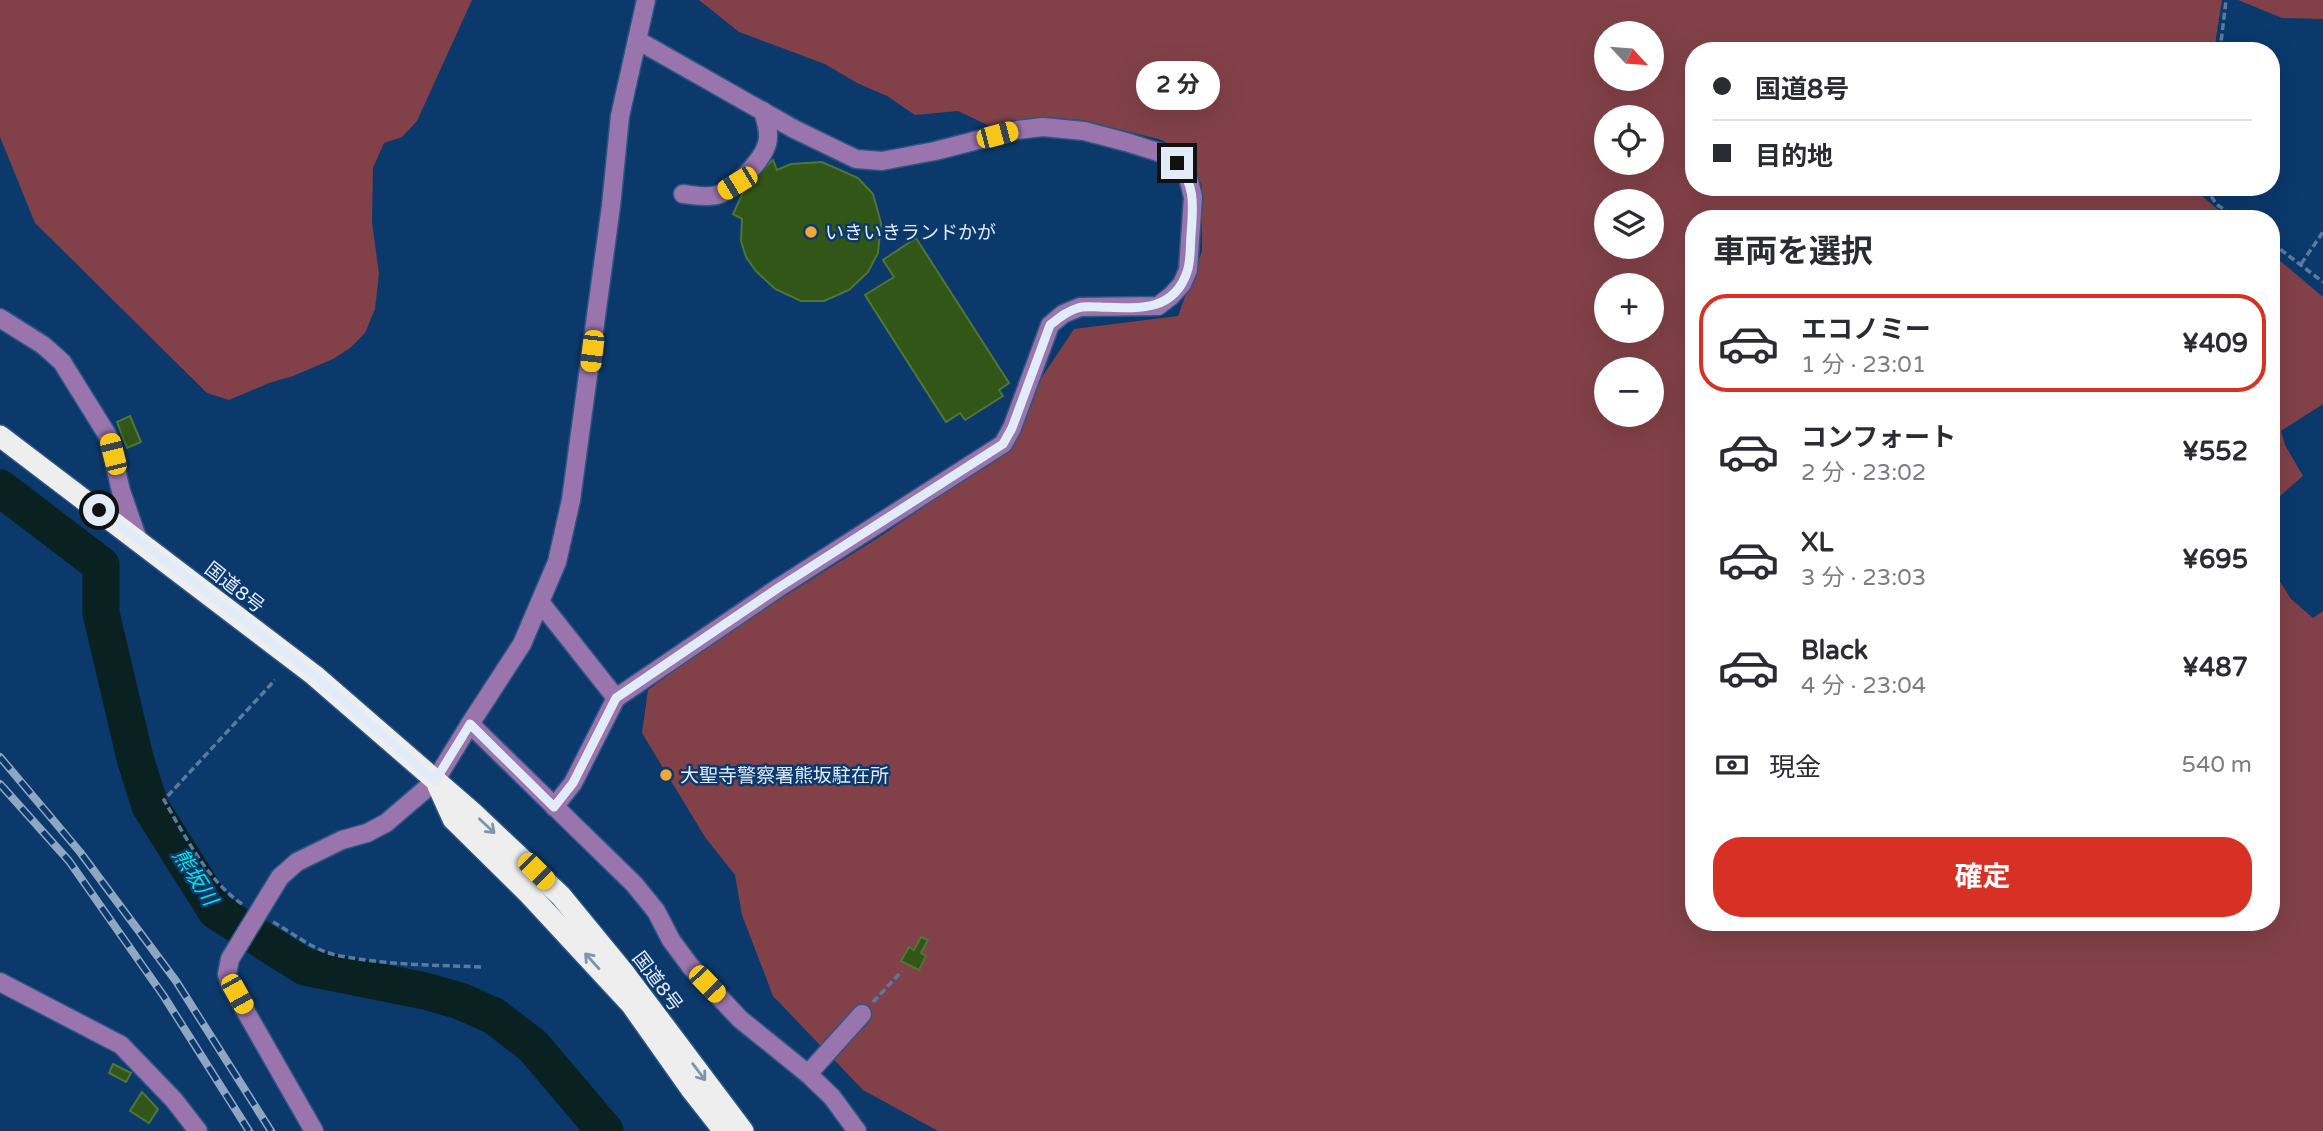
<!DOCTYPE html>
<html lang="ja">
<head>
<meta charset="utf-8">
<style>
	body { margin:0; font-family:"Varela Round","Noto Sans JP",sans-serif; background:#f2f2f3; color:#2b2b33; height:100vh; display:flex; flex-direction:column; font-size:26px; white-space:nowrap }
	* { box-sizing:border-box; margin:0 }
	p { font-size:23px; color:#7c7c81 }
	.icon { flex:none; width:38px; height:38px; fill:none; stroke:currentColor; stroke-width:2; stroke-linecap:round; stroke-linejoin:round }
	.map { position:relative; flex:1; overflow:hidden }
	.sheet { position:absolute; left:1685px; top:210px; width:595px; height:721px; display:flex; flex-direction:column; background:#fff; border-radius:28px; box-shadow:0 7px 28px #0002 }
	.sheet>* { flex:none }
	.guide { position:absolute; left:1685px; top:42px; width:595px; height:154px; border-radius:28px; box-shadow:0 7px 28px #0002; display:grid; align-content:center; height:154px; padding:0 28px; background:#fff }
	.needle { width:46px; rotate:116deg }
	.fabs { position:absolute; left:1594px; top:21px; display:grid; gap:14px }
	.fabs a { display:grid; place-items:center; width:70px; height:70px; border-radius:50%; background:#fff; box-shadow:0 7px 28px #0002; font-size:35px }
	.end { position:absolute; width:32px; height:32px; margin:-16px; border:9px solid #e2ecf9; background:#111; box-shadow:0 0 0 4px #111 }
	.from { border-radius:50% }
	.bubble { position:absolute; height:49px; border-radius:24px; background:#fff; box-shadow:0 7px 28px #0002; font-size:23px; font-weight:700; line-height:49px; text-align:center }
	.car { position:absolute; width:21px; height:42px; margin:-21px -10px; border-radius:9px; box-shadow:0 0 5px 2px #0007; background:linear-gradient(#f5c518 24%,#345 0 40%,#f5c518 0 76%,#345 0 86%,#f5c518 0) }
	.guide b { display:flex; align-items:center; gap:24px; height:66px; font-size:26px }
	.guide b+b { border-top:2px solid #e1e1e2 }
	.guide i { width:18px; height:18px; background:#2b2b33 }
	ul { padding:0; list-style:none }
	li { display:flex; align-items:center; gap:21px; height:98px; margin:0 14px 10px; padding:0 14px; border:4px solid transparent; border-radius:28px }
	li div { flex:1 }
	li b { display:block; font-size:26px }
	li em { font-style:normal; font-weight:700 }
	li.active { border-color:#d93025 }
	li>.icon { width:63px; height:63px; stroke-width:1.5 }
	h2 { padding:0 28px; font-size:32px; line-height:84px }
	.pay { display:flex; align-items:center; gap:18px; height:77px; padding:0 28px; font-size:26px }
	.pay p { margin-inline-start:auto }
	.cta { display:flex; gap:14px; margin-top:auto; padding:14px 28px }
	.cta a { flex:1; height:80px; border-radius:28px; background:#d93025; color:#fff; font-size:28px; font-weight:700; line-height:80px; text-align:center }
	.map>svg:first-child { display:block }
</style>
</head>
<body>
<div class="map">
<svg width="2323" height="1131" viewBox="0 0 2323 1131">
	<rect width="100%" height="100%" fill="#0b396c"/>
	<g fill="#824148" fill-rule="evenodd">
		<path d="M 0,0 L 472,0 L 417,121 L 402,137 L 384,143 L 373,168 L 372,222 L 379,274 L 375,309 L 365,333 L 350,348 L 333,359 L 293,376 L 269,383 L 229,400 L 207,393 L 35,223 L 0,137 Z"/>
		<path d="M 699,0 L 2222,0 L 2214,51 L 1694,51 L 1694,187 L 2200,187 L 2202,196 L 2229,219 L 1694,219 L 1694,922 L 2272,922 L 2272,569 L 2291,599 L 2313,618 L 2323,611 L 2323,1131 L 938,1131 L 863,1090 L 773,996 L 742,915 L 735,875 L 705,837 L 642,733 L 648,690 L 716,639 L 881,536 L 1013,445 L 1042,377 L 1074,329 L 1178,316 L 1202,251 L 1202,186 L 1193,167 L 1181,153 L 1162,140 L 1082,120 L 1043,117 L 992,127 L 958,111 L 915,115 L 887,96 L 857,83 L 825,64 L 739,32 ZM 1606,33 L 1652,33 L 1652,79 L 1606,79 ZM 1606,117 L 1652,117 L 1652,163 L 1606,163 ZM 1606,201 L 1652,201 L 1652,247 L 1606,247 ZM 1606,285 L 1652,285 L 1652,331 L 1606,331 ZM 1606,369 L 1652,369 L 1652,415 L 1606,415 Z"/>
		<path d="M 2238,0 L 2323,0 L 2323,19 L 2282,18 Z"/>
		<path d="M 2272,254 L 2323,297 L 2323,404 L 2281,431 L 2285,445 L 2303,476 L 2272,503 Z"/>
	</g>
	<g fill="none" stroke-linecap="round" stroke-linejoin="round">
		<path stroke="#0a2121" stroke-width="37" d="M 0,488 L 101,565 L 101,613 L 135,758 L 150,806 L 216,911 L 305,967 L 425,991 L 460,1001 L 494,1016 L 533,1046 L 605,1131"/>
	</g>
	<g fill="#325617" stroke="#4f7537" stroke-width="2">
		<path d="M 773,160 L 777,170 L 791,164 L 822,162 L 858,178 L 873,194 L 881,223 L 878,253 L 868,272 L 849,290 L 824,301 L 801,301 L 775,289 L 756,271 L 746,257 L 741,241 L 742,219 L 733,214 L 747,184 Z"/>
		<path d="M 916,238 L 1009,383 L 999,390 L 1003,396 L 965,420 L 960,413 L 946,422 L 865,295 L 894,277 L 883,260 Z"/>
		<path d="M 130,416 L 141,442 L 127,448 L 117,422 Z"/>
		<path d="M 921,937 L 928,940 L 921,953 L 926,956 L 919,970 L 901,961 L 909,947 L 914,950 Z"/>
		<path d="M 113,1064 L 131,1073 L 126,1082 L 109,1073 Z"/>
		<path d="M 142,1092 L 158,1109 L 149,1123 L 130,1111 Z"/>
	</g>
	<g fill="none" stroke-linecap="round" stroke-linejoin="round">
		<g stroke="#2d5683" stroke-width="21">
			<g id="minor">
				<path d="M 683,194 C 693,195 707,198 717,195 C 734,190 762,161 767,144 C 770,133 766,122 763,111"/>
				<path d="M 0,318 L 43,345 L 62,362 L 75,383 L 108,436 L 121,491 L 138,540"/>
				<path d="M 540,602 L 616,698"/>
				<path d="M 470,724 L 634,884 L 656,911 L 671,940 L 691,967 L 740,1019 L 808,1074 L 832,1097 L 857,1131"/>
				<path d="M 554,807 L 573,783 L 616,698 L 778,588 L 1003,444 L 1012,428 L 1050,325 L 1063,314 L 1080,307 L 1158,306 L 1171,296 L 1182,284 L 1188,270 L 1193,197 L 1188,177 L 1177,163 L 1161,153 L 1126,142 L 1084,131 L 1043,127 L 1017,130 L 935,151 L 882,161 L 856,159 L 794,129 L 637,40"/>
				<path d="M 0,982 L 121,1045 L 174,1100 L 198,1131"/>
				<path d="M 808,1074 L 862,1014"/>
				<path d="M 314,1131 L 230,984 L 227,974 L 230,959 L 280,877 L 297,862 L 342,840 L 367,833 L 386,823 L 435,781 L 470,724 L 522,644 L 557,562 L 571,500 L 611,206 L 620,116 L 646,0"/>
			</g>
		</g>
		<g stroke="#2d5683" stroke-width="24">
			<g id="highway">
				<path d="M 0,436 L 314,675 L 472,812 L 561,896 L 625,974 L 743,1131"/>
				<path d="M 438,786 L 453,819 L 530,895 L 631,1004 L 691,1089 L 724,1131"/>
			</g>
		</g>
		<g stroke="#5a7ba0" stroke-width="3.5" stroke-dasharray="7 3.5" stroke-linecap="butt">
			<path d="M 2220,51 L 2226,0"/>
			<path d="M 2206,187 L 2216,204 L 2238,219"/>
			<path d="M 2272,243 L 2323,282"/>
			<path d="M 2301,264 L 2323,232"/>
			<path d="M 242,904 C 207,880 185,836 164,800 L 275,680"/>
			<path d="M 273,922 C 293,933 313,950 336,955 C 383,965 434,965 482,967"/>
			<path d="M 873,1002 L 902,971"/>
		</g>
		<use href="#minor" stroke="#9a74ac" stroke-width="18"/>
		<use href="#highway" stroke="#eee" stroke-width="21"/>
		<g stroke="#90a7c3" stroke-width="8">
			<g id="rail">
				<path d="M 0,757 L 80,852 L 176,981 L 271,1131"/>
				<path d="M 0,784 L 69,861 L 163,995 L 249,1131"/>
			</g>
		</g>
		<use href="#rail" stroke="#0b396c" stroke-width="5" stroke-dasharray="16" stroke-linecap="butt"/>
	</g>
	<defs><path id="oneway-shaft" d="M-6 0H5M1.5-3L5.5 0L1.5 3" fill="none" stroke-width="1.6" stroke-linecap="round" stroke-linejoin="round" transform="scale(1.75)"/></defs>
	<g stroke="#7c94ad">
		<use href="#oneway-shaft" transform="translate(487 826) rotate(43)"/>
		<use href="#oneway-shaft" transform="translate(592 961) rotate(-132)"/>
		<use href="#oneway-shaft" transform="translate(699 1072) rotate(53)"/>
	</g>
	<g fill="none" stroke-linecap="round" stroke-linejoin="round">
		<path stroke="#e2ecf9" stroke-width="9" d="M 99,510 L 314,675 L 435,781 L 470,724 L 554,807 L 573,783 L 616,698 L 778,588 L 1003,444 L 1012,428 L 1050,325 C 1059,318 1067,311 1078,308 C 1084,306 1092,307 1099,307 C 1134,308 1173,314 1187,272 C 1191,261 1190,247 1191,235 C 1193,206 1196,186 1177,163"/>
	</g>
	<g fill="#eda83b" stroke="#0b396c" stroke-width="2.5">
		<circle cx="811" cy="232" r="7"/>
		<circle cx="666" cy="775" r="7"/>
	</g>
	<g text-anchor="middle" stroke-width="5" stroke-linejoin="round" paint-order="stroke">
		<g font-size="19" fill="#e2ecf9" stroke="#0b396c" text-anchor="start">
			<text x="825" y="239">いきいきランドかが</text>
			<text x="680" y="782">大聖寺警察署熊坂駐在所</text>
		</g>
		<g font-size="19" fill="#e2ecf9" stroke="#0b396c">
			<text transform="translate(235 587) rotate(38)" y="7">国道8号</text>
			<text transform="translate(658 981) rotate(53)" y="7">国道8号</text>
		</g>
		<g font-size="21" font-style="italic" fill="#0fe1e1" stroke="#0b396c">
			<text transform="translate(195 877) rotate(57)" y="7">熊坂川</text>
		</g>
	</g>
</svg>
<div class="fabs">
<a><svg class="needle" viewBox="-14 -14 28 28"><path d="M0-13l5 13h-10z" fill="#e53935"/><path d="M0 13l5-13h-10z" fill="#7c7c81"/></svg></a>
<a><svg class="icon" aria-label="locate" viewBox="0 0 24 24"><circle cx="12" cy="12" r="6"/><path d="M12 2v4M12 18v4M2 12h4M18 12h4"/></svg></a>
<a><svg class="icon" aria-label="layers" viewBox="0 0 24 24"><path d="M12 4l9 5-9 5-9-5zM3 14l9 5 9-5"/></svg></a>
<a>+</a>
<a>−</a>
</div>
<i class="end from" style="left:99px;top:510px"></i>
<i class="end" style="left:1177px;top:163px"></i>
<div class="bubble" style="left:1136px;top:61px;width:84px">2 分</div>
<i class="car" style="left:997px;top:135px;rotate:75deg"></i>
<i class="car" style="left:737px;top:183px;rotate:239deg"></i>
<i class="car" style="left:592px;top:351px;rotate:187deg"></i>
<i class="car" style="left:113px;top:454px;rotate:346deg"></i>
<i class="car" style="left:536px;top:871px;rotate:135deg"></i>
<i class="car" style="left:707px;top:984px;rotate:136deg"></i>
<i class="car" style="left:237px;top:994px;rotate:151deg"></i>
<div class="guide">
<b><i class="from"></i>国道8号</b>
<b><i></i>目的地</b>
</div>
<section class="sheet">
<h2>車両を選択</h2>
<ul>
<li class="active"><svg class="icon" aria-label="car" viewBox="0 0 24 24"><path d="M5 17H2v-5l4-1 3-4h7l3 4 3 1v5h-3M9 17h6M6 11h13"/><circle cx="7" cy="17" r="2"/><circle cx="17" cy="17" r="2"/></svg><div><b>エコノミー</b><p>1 分 · 23:01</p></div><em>¥409</em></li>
<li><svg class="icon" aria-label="car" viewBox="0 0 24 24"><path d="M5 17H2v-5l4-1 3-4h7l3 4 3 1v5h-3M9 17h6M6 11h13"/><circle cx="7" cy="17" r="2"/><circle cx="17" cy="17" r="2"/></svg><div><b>コンフォート</b><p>2 分 · 23:02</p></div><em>¥552</em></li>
<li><svg class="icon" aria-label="car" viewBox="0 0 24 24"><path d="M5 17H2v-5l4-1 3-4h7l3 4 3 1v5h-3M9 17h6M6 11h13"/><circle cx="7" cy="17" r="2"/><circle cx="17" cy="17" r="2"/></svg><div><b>XL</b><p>3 分 · 23:03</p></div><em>¥695</em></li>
<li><svg class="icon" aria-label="car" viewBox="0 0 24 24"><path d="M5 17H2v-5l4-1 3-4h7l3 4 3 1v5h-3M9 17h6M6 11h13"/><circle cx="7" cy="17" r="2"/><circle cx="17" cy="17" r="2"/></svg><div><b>Black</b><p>4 分 · 23:04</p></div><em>¥487</em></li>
</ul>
<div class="pay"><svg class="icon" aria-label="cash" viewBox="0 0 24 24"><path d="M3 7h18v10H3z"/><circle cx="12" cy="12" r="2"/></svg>現金<p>540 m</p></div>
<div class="cta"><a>確定</a></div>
</section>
</div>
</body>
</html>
